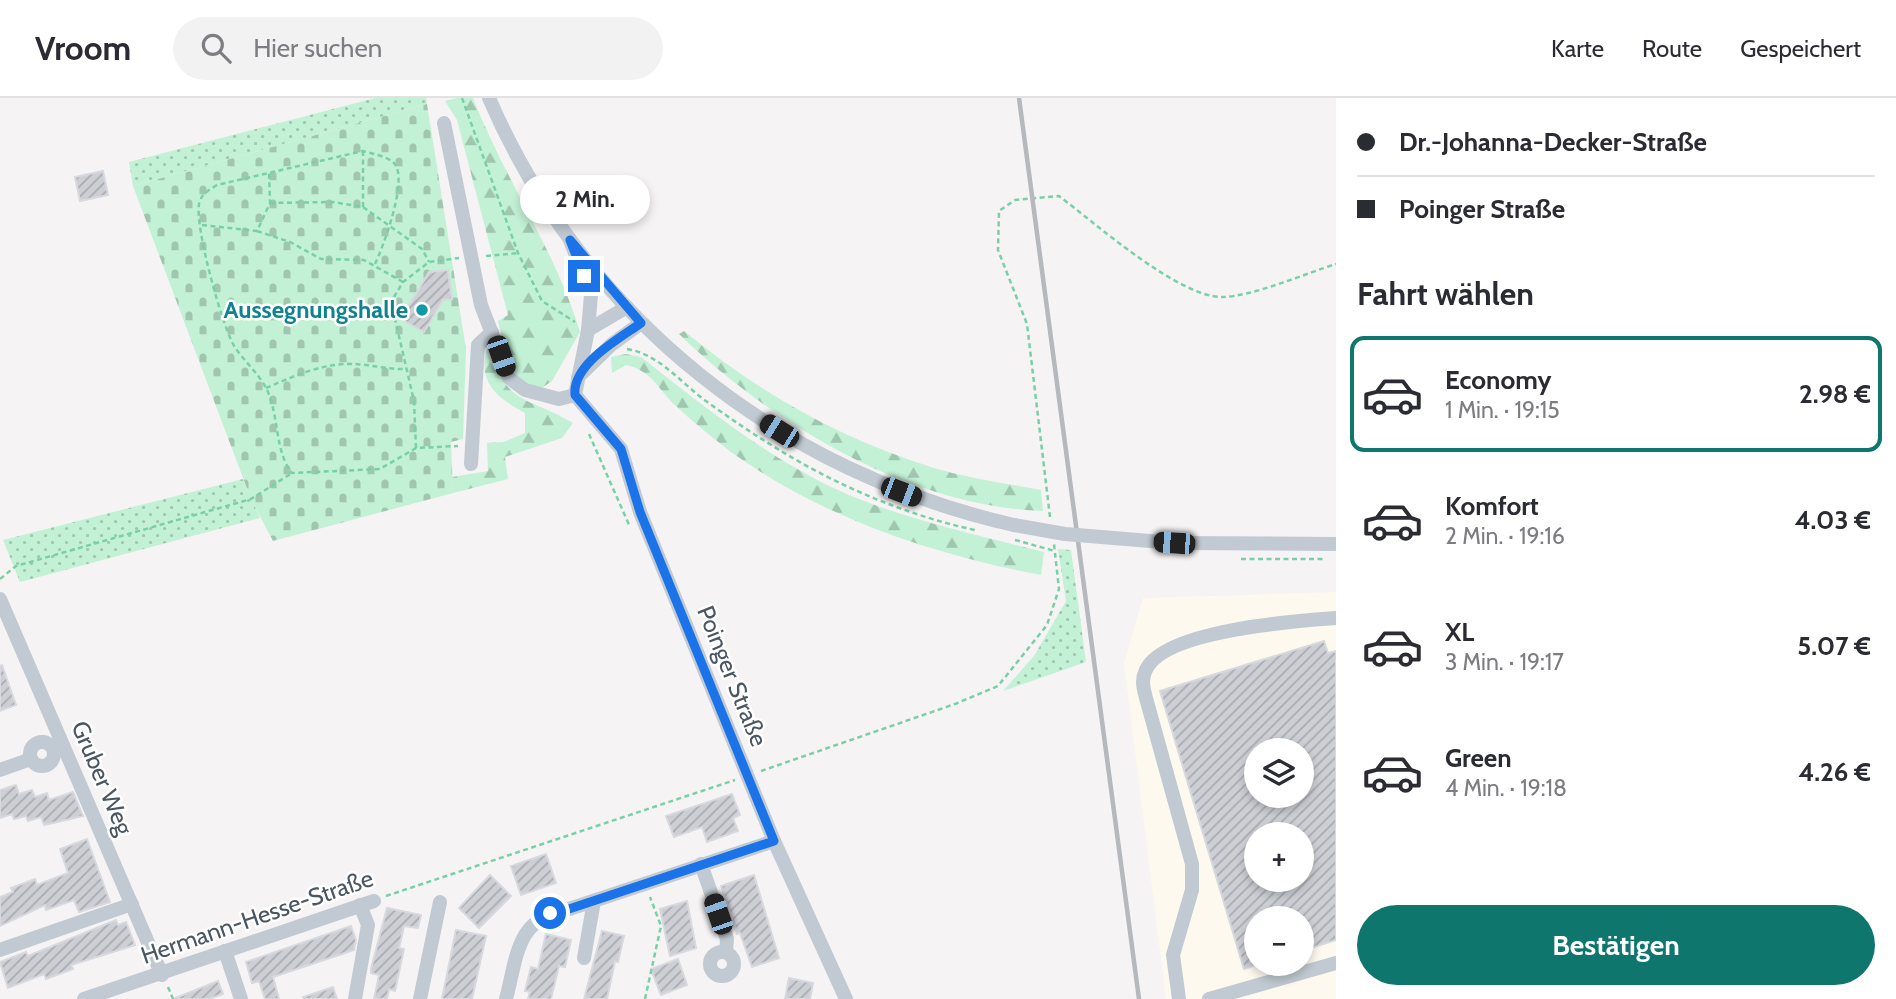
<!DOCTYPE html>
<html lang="de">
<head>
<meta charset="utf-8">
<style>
	body { margin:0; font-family:Cabin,sans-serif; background:#f2f2f3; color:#2b2b33; height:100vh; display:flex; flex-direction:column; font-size:26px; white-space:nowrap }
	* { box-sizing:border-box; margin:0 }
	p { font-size:23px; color:#7c7c81 }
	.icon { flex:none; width:38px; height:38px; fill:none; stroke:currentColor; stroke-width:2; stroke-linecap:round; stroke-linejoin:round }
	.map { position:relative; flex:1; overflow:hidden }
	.drawer { display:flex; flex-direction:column; background:#fff; width:560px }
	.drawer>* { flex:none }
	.banner { display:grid; align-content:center; height:154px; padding:0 21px; background:#fff }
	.fabs { position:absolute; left:1244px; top:640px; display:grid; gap:14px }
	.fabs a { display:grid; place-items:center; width:70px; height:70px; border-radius:50%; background:#fff; box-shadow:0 4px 10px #0003; font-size:35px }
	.end { position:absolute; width:32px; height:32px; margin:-16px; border:9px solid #1a73e8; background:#fff; box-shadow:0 0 0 4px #fff }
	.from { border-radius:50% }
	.bubble { position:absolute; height:49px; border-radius:24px; background:#fff; box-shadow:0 4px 10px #0003; font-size:23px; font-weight:800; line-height:49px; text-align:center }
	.car { position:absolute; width:21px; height:42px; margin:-21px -10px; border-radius:9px; box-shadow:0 0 5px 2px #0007; background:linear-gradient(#222 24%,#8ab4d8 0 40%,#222 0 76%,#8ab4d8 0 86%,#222 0) }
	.banner b { display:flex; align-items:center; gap:24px; height:66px; font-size:26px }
	.banner b+b { border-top:2px solid #e1e1e2 }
	.banner i { width:18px; height:18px; background:#2b2b33 }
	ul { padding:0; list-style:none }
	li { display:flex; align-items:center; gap:21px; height:116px; margin:0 14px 10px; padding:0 7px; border:4px solid transparent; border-radius:14px }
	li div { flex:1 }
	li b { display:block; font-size:26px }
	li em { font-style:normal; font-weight:800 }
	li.selected { border-color:#0f766e }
	li>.icon { width:63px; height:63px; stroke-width:1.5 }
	h2 { padding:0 21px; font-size:32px; line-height:84px }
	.primary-button { display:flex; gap:14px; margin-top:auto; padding:14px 21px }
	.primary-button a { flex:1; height:80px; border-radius:42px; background:#0f766e; color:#fff; font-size:28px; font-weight:800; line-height:80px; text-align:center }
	header { display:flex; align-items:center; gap:42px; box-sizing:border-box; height:98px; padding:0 35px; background:#fff; border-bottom:2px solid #e1e1e2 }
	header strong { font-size:33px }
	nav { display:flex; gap:38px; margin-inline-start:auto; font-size:24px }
	.search { width:490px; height:63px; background:#f2f2f3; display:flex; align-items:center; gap:18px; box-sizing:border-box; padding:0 24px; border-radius:38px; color:#7c7c81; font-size:26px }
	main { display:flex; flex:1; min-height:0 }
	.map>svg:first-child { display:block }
</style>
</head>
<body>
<header>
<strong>Vroom</strong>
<div class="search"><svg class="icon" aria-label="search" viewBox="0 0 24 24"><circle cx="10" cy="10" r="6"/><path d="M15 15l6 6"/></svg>Hier suchen</div>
<nav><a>Karte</a><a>Route</a><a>Gespeichert</a></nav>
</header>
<main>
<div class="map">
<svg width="1336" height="901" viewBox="0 0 1336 901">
	<defs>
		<pattern id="grass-dots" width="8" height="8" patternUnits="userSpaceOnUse" patternTransform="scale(1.75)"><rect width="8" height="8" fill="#c3f1d5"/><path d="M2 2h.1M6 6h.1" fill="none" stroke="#a0c6b0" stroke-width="1.8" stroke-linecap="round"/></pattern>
		<pattern id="forest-firs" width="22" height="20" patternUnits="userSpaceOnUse" patternTransform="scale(1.75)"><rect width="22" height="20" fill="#c3f1d5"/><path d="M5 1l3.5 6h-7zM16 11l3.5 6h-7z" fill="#a0c6b0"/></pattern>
		<pattern id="cemetery-stones" width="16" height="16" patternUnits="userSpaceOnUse" patternTransform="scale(1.75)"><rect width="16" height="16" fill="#c3f1d5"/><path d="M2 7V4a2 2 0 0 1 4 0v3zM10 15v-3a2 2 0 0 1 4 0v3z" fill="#a0c6b0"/></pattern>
		<pattern id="building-hatch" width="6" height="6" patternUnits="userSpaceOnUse" patternTransform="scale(1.75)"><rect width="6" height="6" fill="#cdcfd5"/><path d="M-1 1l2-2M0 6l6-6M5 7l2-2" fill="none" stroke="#a8abb0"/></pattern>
	</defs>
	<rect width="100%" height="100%" fill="#f5f3f3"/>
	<path fill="#fdf9ef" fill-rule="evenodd" d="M 1336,494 L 1336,901 L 1166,901 L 1124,565 L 1143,500 ZM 1256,653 L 1302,653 L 1302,698 L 1256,698 ZM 1256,737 L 1302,737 L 1302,782 L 1256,782 ZM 1256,821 L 1302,821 L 1302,866 L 1256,866 Z"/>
	<g fill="url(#grass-dots)">
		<path d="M 375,0 L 426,0 L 427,6 L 133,88 L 129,64 Z"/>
		<path d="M 243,381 L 260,420 L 20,484 L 3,442 Z"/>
		<path d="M 1058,451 L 1071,452 L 1086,564 L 1003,593 L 1034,558 L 1066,503 Z"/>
	</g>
	<g fill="url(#forest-firs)">
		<path d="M 457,0 L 473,0 C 504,80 555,151 580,234 L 552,283 L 537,293 L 511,275 L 498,223 L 508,217 L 457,22 L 445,3 Z"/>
		<path d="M 684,233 C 758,294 839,340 931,369 C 966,380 1004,385 1041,392 L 1043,413 C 911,409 772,326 679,236 Z"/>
		<path d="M 487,250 C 509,309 525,297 573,325 L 562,340 L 505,359 L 508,381 L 453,395 L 452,379 L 488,373 L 487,345 L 504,344 L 525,335 L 525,315 C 497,300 477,284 487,250 Z"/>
		<path d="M 626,256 L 641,259 C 710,313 782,372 864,403 C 925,426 982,438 1044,454 L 1041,477 C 931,456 823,420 731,354 C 713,340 694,325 677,309 C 658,292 653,273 626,267 L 612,275 L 611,259 Z"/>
	</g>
	<path fill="url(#cemetery-stones)" d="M 427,6 L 466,251 L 463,341 L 451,344 L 453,395 L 273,443 L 251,401 L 133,88 Z"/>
	<g fill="url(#building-hatch)" stroke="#d7d9de" stroke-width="2" fill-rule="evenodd">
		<path d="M 103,73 L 108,97 L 80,103 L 75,79 Z"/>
		<path d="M 448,172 L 452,201 L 443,202 L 424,234 L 401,221 L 429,174 Z"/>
		<path d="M 1324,543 L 1328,555 L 1336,553 L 1336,842 L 1302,853 L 1302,821 L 1256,821 L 1256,867 L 1244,871 L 1160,593 ZM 1256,653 L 1302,653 L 1302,698 L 1256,698 ZM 1256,737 L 1302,737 L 1302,782 L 1256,782 Z"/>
		<path d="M 2,567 L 16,607 L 0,613 L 0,568 Z"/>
		<path d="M 16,687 L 19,696 L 32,692 L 35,699 L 47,695 L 49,702 L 73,694 L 83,718 L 44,727 L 41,719 L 28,723 L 26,718 L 14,721 L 12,716 L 0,720 L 0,692 Z"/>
		<path d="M 732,696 L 740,717 L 733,720 L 738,733 L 707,744 L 702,729 L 674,739 L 666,718 Z"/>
		<path d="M 87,741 L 110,804 L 79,814 L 74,802 L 46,812 L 45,807 L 0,828 L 0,799 L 13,794 L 11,790 L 35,781 L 37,787 L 68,775 L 60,751 Z"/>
		<path d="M 546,756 L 556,785 L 521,797 L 511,768 Z"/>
		<path d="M 490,777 L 511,798 L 479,830 L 459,810 Z"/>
		<path d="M 754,777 L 779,860 L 752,869 L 740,835 L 737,836 L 721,788 Z"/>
		<path d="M 687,803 L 696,850 L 670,858 L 660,811 Z"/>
		<path d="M 387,810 L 421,817 L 418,830 L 404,828 L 399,850 L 404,851 L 395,893 L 389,891 L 387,901 L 374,901 L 379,877 L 371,875 L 371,871 Z"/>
		<path d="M 116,822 L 118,827 L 126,824 L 135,847 L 71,867 L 73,871 L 46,881 L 44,876 L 8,890 L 0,864 L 26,854 L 28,858 Z"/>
		<path d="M 351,828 L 356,842 L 354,852 L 273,879 L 279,901 L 265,901 L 259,883 L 252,885 L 246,864 Z"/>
		<path d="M 456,832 L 486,838 L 472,901 L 442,901 Z"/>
		<path d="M 602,833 L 624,838 L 618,864 L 615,863 L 607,901 L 584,901 Z"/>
		<path d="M 546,836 L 571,842 L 565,869 L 559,868 L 551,901 L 528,901 L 530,894 L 525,893 L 531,869 L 538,871 Z"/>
		<path d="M 678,861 L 687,887 L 661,897 L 651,871 Z"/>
		<path d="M 789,880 L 813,885 L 810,901 L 785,901 Z"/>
		<path d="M 218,883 L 223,896 L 209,901 L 173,901 Z"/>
		<path d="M 333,889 L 337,901 L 304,901 L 303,899 Z"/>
	</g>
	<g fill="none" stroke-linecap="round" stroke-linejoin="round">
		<g stroke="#7ad0a6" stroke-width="2.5" stroke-dasharray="5 3.5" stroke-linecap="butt">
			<path d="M 462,0 L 518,155 L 542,203 L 575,224"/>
			<path d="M 270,105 L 333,104 L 363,109 L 422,151 L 429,164"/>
			<path d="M 363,109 L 363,53"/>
			<path d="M 202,127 L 257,133 L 270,105 L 269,75"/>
			<path d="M 257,133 L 290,144 L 321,161 L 364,162 L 403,184"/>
			<path d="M 486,158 L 518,155"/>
			<path d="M 375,166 C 383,149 409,81 394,65 C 387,58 372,56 363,53 L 217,87 C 209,92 201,96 199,106 C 195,130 221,223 233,246 C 243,263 260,276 268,294 C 279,320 275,354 292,375 L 380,371 L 416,350 L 458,348"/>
			<path d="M 627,251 C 659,256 681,285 706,303 C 728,319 750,334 773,348 C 833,386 905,417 975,432"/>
			<path d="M 266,290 C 292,279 318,267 346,266 C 367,265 386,272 407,271"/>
			<path d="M 589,336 L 630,429"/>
			<path d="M 416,350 L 414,303 L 395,221 L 394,199 L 403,184 L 429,164 L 459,160"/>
			<path d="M 1050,419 L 1027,226 L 998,152 L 999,113 L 1015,102 L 1059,98 C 1095,125 1178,199 1222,199 C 1251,199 1307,175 1336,166"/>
			<path d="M 1015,442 L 1055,453"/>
			<path d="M 1241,461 L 1326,461"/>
			<path d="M 0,481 L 16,468 L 251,401 L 292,375"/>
			<path d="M 761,673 L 955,606 L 998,588 L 1047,527 L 1059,491 L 1054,446"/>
			<path d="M 386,798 L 735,682"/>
			<path d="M 168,889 L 173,901"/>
			<path d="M 645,901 L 661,828 L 650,799"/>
		</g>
		<g stroke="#c1cad2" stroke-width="14">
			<path d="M 489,0 C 584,221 782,375 1014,427"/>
			<path d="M 444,25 L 481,207 L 509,280 L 525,292 L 559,301 L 575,297"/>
			<path d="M 570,142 L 591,197 L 588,232 L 575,297 L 621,351 L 640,414 L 774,743 L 846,901"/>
			<path d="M 588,232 L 627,209"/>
			<path d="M 578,279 L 611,247 L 641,225"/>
			<path d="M 471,366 L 478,247 L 492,234"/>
			<path d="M 1174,445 L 1336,446"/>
			<path d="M 0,501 L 162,877"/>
			<circle cx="42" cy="656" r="12"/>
			<path d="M 0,672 L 31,661"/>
			<path d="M 701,766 L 727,841 L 726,853"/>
			<path d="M 0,852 L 132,806"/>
			<path d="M 225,853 L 241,901"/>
			<circle cx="722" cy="866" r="12"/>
			<path d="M 584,860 L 594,803"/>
			<path d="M 84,901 L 374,803"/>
			<path d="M 355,901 L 368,827 L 360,807"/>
			<path d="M 420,901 L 440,804"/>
			<path d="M 506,901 C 517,860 516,820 566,812 L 774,743"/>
			<path d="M 1179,901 L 1173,857 L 1192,792 L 1192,766 L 1146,600 C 1144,592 1141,583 1145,574 C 1160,532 1296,523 1336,520"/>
			<path d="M 1209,901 L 1336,865"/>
		</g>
		<path stroke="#b5b8bd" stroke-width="4.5" d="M 1019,0 L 1139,901"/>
		<path stroke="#c1cad2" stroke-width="14" d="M 1014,427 L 1065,436 L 1174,445"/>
	</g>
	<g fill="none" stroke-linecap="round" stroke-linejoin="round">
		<path stroke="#1a73e8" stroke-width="9" d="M 550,815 L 566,812 L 774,743 L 640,414 L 621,351 L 575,297 C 572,266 619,241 641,225 L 570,142 L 584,178"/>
	</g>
	<circle fill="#0f9aa8" stroke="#fff" stroke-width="2.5" cx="422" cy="212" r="7"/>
	<g text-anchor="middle" stroke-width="5" stroke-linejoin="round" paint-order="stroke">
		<g font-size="24" font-weight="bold" fill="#0d838f" stroke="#fff" text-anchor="end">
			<text x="408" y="220">Aussegnungshalle</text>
		</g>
		<g font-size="24" fill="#4a5661" stroke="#fff">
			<text transform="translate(732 578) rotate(68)" y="8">Poinger Straße</text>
			<text transform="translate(102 680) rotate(67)" y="8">Gruber Weg</text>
			<text transform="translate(257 819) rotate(-19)" y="8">Hermann-Hesse-Straße</text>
		</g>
	</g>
</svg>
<div class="fabs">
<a><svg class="icon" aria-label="layers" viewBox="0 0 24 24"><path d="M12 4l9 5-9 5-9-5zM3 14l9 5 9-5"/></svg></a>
<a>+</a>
<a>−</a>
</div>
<i class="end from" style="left:550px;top:815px"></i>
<i class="end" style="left:584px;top:178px"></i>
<div class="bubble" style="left:520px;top:77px;width:130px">2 Min.</div>
<i class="car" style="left:501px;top:258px;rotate:161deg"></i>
<i class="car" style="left:779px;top:333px;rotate:302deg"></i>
<i class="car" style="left:901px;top:394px;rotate:111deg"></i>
<i class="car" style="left:1174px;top:445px;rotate:274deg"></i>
<i class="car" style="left:718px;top:816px;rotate:341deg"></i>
</div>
<section class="drawer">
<div class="banner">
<b><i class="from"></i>Dr.-Johanna-Decker-Straße</b>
<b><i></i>Poinger Straße</b>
</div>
<h2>Fahrt wählen</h2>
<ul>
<li class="selected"><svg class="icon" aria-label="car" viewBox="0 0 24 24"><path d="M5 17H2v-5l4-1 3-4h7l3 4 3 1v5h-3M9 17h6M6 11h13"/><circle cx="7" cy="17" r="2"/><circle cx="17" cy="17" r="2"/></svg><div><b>Economy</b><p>1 Min. · 19:15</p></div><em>2.98 €</em></li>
<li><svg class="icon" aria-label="car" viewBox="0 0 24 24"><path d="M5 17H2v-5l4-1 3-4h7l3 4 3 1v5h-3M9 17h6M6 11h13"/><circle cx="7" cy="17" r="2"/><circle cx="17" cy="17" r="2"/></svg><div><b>Komfort</b><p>2 Min. · 19:16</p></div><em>4.03 €</em></li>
<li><svg class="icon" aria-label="car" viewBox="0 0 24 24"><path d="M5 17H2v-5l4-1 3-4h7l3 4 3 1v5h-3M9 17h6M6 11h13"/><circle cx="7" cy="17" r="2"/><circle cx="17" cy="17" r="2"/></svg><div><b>XL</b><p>3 Min. · 19:17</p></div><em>5.07 €</em></li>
<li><svg class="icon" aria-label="car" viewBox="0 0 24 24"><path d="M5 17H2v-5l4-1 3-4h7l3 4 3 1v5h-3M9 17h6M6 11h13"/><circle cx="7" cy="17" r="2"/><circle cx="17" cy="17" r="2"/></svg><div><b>Green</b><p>4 Min. · 19:18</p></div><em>4.26 €</em></li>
</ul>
<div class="primary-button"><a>Bestätigen</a></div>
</section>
</main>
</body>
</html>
